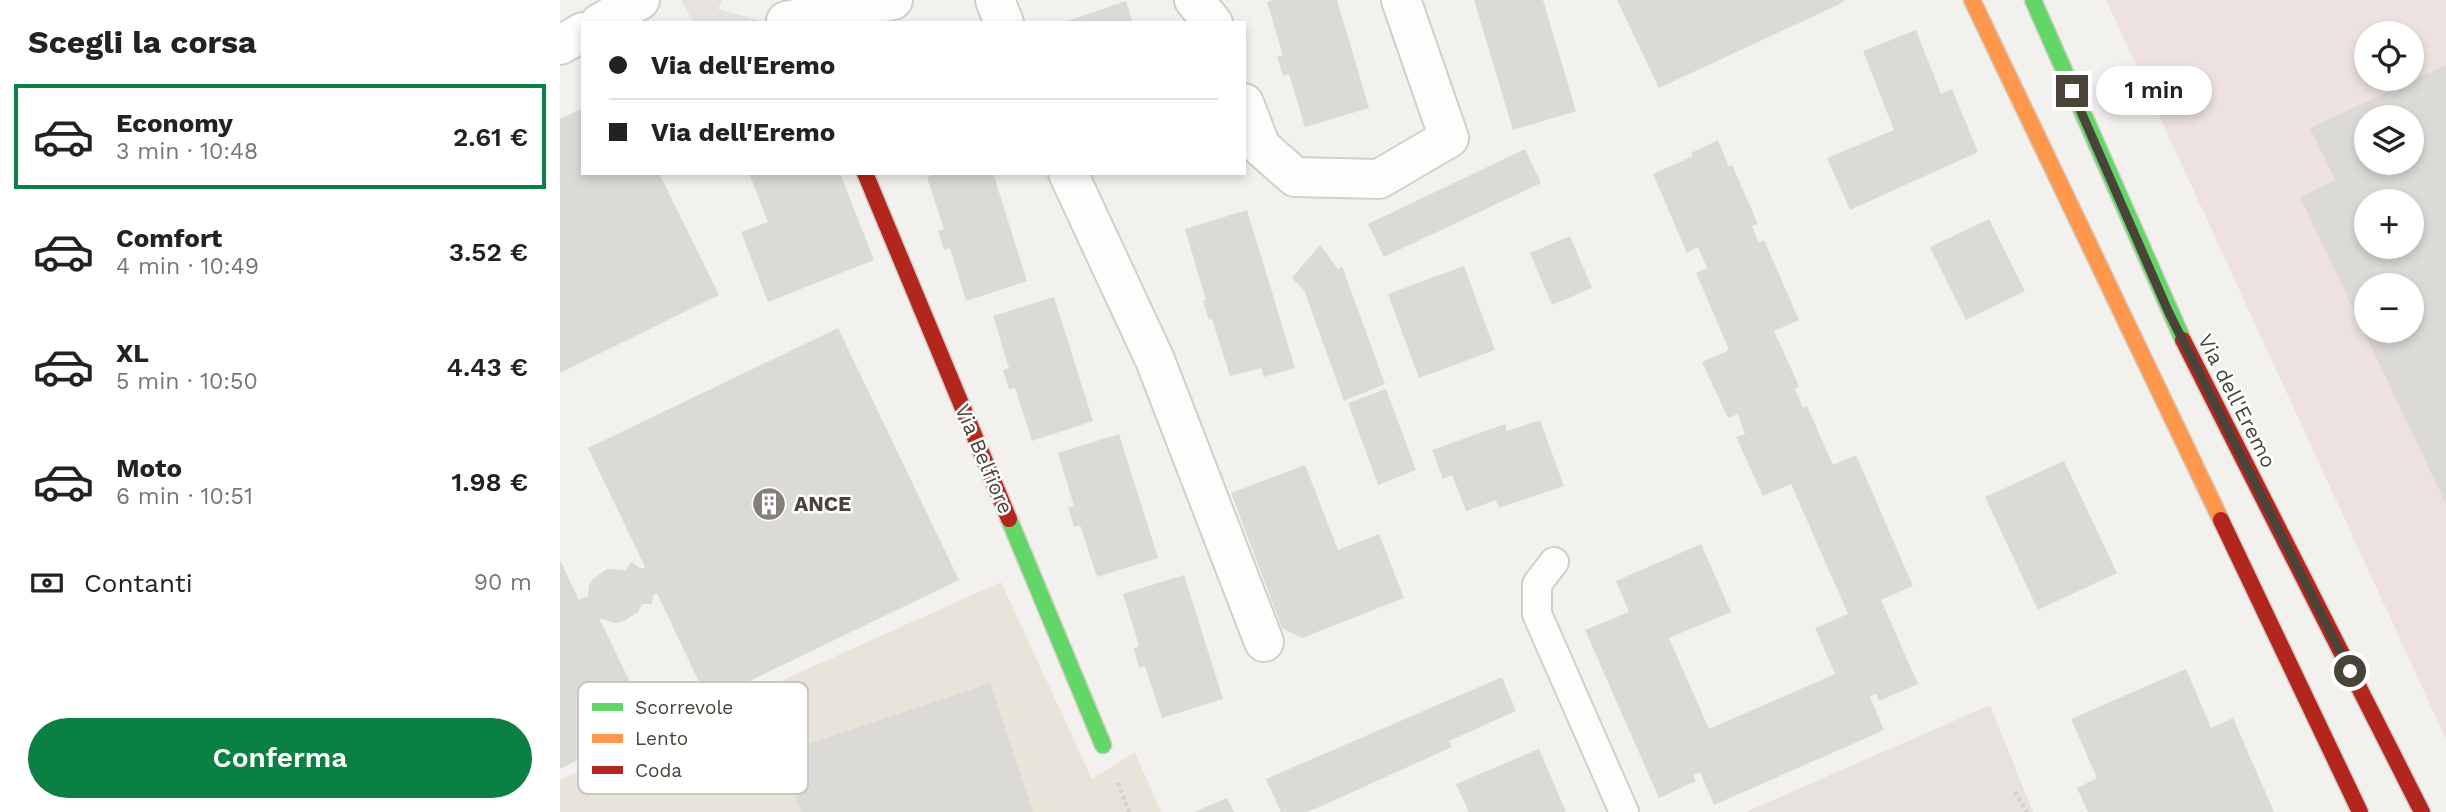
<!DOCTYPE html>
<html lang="it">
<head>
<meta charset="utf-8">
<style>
	body { margin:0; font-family:"Work Sans",sans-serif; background:#f6f6f6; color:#222; height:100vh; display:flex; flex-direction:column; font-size:26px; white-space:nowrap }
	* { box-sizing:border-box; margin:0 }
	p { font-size:23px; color:#767676 }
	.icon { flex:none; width:38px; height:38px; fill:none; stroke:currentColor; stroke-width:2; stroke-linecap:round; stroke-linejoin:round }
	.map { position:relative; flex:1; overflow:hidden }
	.panel { display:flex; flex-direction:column; background:#fff; width:560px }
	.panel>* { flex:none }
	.hud { position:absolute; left:21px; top:21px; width:665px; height:154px; border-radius:0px; box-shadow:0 4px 10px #0003; display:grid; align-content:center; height:154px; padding:0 28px; background:#fff }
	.tools { position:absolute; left:1794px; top:21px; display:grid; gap:14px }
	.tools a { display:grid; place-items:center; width:70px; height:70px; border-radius:50%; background:#fff; box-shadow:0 4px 10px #0003; font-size:35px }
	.end { position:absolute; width:32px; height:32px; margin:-16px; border:9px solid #494339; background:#fff; box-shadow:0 0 0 4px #fff }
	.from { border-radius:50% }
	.bubble { position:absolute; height:49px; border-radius:24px; background:#fff; box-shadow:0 4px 10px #0003; font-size:23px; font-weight:600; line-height:49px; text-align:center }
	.hud b { display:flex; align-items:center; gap:24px; height:66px; font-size:26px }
	.hud b+b { border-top:2px solid #e0e0e0 }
	.hud i { width:18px; height:18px; background:#222 }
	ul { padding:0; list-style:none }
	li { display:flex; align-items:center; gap:21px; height:105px; margin:0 14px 10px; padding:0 14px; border:4px solid transparent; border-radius:0px }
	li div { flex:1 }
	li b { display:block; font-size:26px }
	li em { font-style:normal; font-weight:600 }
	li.selected { border-color:#0b8043 }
	li>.icon { width:63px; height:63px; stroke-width:1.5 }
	h2 { padding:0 28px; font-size:32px; line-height:84px }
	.pay { display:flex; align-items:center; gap:18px; height:77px; padding:0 28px; font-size:26px }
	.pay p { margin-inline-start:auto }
	.action { display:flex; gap:14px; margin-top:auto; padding:14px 28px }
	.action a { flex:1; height:80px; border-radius:42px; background:#0b8043; color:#fff; font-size:28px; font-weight:600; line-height:80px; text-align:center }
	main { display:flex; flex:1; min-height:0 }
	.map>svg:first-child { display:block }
</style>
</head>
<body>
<main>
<section class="panel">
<h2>Scegli la corsa</h2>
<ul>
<li class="selected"><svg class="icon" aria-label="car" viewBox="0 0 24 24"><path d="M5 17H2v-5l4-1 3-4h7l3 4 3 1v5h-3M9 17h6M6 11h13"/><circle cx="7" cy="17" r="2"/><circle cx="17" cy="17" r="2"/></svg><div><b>Economy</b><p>3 min · 10:48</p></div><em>2.61 €</em></li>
<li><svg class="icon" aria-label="car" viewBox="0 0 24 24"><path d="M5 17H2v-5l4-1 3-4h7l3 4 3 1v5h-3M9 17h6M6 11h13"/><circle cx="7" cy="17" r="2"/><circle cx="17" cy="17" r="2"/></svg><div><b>Comfort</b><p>4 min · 10:49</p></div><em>3.52 €</em></li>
<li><svg class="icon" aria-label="car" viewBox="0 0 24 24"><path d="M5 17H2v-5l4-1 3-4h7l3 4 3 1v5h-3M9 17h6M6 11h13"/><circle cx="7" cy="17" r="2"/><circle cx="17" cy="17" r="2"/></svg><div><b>XL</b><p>5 min · 10:50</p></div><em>4.43 €</em></li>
<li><svg class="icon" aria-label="car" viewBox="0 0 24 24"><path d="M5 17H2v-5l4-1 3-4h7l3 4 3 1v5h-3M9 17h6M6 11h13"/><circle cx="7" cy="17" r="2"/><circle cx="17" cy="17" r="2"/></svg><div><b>Moto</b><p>6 min · 10:51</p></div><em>1.98 €</em></li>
</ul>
<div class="pay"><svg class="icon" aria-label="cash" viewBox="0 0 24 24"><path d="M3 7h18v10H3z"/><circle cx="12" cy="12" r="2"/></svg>Contanti<p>90 m</p></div>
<div class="action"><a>Conferma</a></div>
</section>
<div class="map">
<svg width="1886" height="812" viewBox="0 0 1886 812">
	<rect width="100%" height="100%" fill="#f3f1ee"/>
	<path fill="#e9e4da" d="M 441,582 L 532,779 L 575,752 L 601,812 L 0,812 L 0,780 Z"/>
	<path fill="#ede2df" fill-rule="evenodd" d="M 1546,0 L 1886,0 L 1886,739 ZM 1806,33 L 1852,33 L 1852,79 L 1806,79 ZM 1806,117 L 1852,117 L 1852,163 L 1806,163 ZM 1806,201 L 1852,201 L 1852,247 L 1806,247 ZM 1806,285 L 1852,285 L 1852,331 L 1806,331 Z"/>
	<g fill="#e5e2df">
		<path d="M 121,0 L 162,0 L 158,9 L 209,23 L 134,23 Z"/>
		<path d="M 1430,705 L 1473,812 L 1186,812 Z"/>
	</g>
	<g fill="#dcdad6" fill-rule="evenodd">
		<path d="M 713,0 L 777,0 L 809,108 L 745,127 L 729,74 L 723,76 L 717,57 L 723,55 L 707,2 Z"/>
		<path d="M 914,0 L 983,0 L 1016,111 L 953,130 Z"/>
		<path d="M 1057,0 L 1283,0 L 1284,2 L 1099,88 Z"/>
		<path d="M 566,1 L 573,23 L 509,23 L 508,21 Z"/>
		<path d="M 1356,30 L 1381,94 L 1392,89 L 1418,152 L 1290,210 L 1267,158 L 1334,130 L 1303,51 Z"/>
		<path d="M 1886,65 L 1886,504 L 1740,197 L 1775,180 L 1750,128 ZM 1806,117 L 1852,117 L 1852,163 L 1806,163 ZM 1806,201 L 1852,201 L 1852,247 L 1806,247 ZM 1806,285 L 1852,285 L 1852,331 L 1806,331 Z"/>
		<path d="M 23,108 L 23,173 L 99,173 L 159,295 L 0,373 L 0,119 Z"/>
		<path d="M 1158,140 L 1169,167 L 1172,165 L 1198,224 L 1192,226 L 1199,243 L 1204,240 L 1239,320 L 1214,331 L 1239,386 L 1235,389 L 1243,408 L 1247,406 L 1273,465 L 1296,455 L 1353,586 L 1321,600 L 1358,684 L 1319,701 L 1316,694 L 1310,697 L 1324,730 L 1154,805 L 1140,772 L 1133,775 L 1136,781 L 1099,798 L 1025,630 L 1069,612 L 1056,581 L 1141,544 L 1171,612 L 1109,638 L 1149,729 L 1275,674 L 1255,628 L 1288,614 L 1231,484 L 1203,496 L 1176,437 L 1185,434 L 1178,414 L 1168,418 L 1142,362 L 1169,350 L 1136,273 L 1147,268 L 1138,247 L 1127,253 L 1093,174 L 1133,156 L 1131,153 Z"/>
		<path d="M 965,149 L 981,183 L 824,257 L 808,224 Z"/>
		<path d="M 189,173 L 280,173 L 314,260 L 208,302 L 181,232 L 208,222 Z"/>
		<path d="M 378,173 L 433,173 L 467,281 L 406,301 L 390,248 L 384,250 L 378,231 L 384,229 L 367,177 Z"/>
		<path d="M 687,210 L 735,368 L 704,377 L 701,368 L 670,376 L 652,319 L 649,320 L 643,301 L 646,300 L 625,229 Z"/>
		<path d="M 1429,219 L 1465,291 L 1406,320 L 1370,247 Z"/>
		<path d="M 1010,236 L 1032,288 L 992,305 L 970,253 Z"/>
		<path d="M 760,245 L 778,269 L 782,266 L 825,384 L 784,401 L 744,290 L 732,278 Z"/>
		<path d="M 904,266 L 935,350 L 859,378 L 828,294 Z"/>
		<path d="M 494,297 L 533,421 L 472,441 L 455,388 L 449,389 L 443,370 L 449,368 L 433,316 Z"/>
		<path d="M 278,328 L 399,580 L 148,701 L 97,593 L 93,595 L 92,604 L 82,604 L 78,612 L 64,621 L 55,623 L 39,618 L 91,725 L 46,745 L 0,769 L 0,560 L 19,600 L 28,596 L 29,586 L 33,579 L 47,569 L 66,570 L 71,562 L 82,569 L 85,567 L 28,448 Z"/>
		<path d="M 826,389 L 856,470 L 818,485 L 788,403 Z"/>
		<path d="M 980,420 L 1004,486 L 939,508 L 936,500 L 906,511 L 892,475 L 883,479 L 872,450 L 945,424 L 947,431 Z"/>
		<path d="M 559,434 L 598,558 L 537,577 L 520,525 L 514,527 L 508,507 L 514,506 L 498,453 Z"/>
		<path d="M 1504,461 L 1557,573 L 1478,610 L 1425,497 Z"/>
		<path d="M 745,465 L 778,550 L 819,534 L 844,598 L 742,638 L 722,628 L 671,493 Z"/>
		<path d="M 624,575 L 663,699 L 602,718 L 585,666 L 579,668 L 574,649 L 579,646 L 563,594 Z"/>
		<path d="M 1626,669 L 1651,728 L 1673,718 L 1714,812 L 1528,812 L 1517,788 L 1537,778 L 1511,719 Z"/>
		<path d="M 942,677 L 956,711 L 889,741 L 892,747 L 757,808 L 746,812 L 721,812 L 706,779 Z"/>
		<path d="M 430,683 L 473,812 L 241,812 L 221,753 Z"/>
		<path d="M 979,749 L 1006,812 L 909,812 L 896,784 Z"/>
		<path d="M 667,798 L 674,812 L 634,812 Z"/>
	</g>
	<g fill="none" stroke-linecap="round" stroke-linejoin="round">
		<g stroke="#d1cfcb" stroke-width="32">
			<path id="lane" d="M 994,562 L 977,584 L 977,614 L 1064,812"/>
		</g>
		<g stroke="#d1cfcb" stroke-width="42">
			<g id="street">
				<path d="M 435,0 L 444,23"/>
				<path d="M 634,0 L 653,23"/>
				<path d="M 226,21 L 333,0"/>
				<path d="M 40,23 L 80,0"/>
				<path d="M 0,45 L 23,32"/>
				<path d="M 684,103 L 701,147 L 735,177 L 819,179 L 889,138 L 841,0"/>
				<path d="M 508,173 L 595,360 L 704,642"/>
			</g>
		</g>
		<g stroke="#d1cec5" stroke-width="19">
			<g id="fast">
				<path d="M 1473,0 L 1623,340"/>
				<path d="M 449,519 L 543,745"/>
			</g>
		</g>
		<g stroke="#d1cec5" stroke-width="19">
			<path id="slow" d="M 1412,0 L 1661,520"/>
		</g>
		<g stroke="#d1cec5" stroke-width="19">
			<g id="jam">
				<path d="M 305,173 L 449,519"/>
				<path d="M 1623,340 L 1862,812"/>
				<path d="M 1661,520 L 1800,812"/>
			</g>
		</g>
		<g stroke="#d3d1cc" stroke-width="4.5" stroke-dasharray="3.5 3.5" stroke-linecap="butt">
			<path d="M 558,783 L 569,812"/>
			<path d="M 1455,792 L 1467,812"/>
		</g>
		<use href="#lane" stroke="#fdfdfc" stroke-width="28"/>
		<use href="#street" stroke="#fdfdfc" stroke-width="38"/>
		<use href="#fast" stroke="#63d668" stroke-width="16"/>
		<use href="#slow" stroke="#ff974d" stroke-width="16"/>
		<use href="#jam" stroke="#b3261e" stroke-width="16"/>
	</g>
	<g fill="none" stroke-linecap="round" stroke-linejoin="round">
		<path stroke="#494339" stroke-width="9" d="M 1512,91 L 1609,313 L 1790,671"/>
	</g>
	<defs>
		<g id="building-disc" transform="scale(1.75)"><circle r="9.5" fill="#848078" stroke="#fff"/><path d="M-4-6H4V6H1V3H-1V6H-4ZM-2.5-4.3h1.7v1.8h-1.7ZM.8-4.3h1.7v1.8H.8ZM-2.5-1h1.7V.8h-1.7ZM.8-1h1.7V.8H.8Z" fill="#fff"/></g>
	</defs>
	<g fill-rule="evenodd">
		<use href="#building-disc" x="209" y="504"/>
	</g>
	<g text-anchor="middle" stroke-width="5" stroke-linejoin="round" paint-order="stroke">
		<g font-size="21" fill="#494339" stroke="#fff">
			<text transform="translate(1677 401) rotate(63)" y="7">Via dell'Eremo</text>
			<text transform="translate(424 459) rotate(67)" y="7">Via Belfiore</text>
		</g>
		<g font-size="21" font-weight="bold" fill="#494339" stroke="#fff" text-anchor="start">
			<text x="234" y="511">ANCE</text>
		</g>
	</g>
	<rect x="18" y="682" width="230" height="112" rx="10" fill="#fff" stroke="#c8c7c4" stroke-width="2"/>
	<rect x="32" y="703" width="31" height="8" fill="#63d668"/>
	<rect x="32" y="734" width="31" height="9" fill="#ff974d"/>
	<rect x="32" y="766" width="31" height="8" fill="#b3261e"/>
	<g font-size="19" fill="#494339">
		<text x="75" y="714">Scorrevole</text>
		<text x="75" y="745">Lento</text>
		<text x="75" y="777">Coda</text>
	</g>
</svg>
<div class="tools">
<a><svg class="icon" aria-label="locate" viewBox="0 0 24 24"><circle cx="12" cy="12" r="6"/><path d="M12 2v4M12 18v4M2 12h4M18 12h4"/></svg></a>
<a><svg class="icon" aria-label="layers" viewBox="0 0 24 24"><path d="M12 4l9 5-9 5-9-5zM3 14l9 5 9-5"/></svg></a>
<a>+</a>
<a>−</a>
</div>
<i class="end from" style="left:1790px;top:671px"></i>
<i class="end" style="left:1512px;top:91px"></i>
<div class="bubble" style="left:1536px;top:66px;width:116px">1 min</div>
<div class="hud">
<b><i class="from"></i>Via dell'Eremo</b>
<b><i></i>Via dell'Eremo</b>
</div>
</div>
</main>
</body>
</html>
